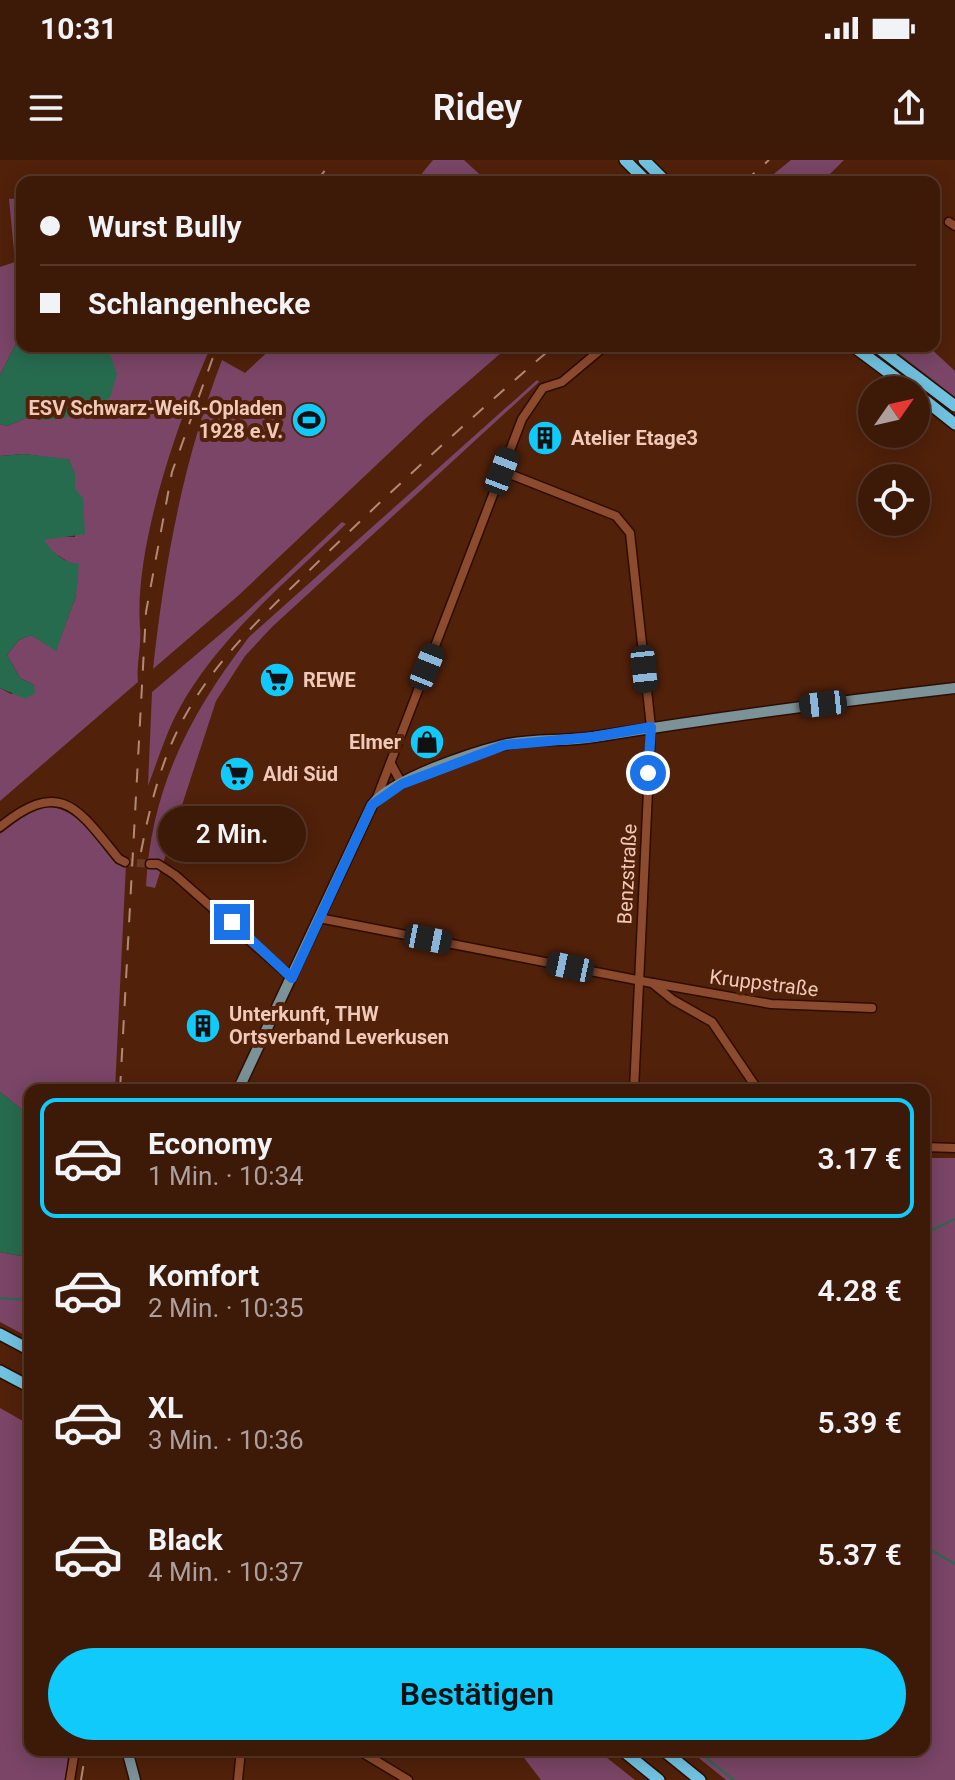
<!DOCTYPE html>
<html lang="de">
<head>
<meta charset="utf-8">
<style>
	body { margin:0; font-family:Roboto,sans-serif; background:#482616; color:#f1f3f6; height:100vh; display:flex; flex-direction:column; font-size:30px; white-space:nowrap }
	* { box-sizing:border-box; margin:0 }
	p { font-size:26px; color:#ada09c }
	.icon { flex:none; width:44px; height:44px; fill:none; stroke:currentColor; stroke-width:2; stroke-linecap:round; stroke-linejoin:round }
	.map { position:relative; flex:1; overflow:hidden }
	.panel { position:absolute; left:24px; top:924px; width:906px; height:672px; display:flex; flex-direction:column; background:#3d1908; border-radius:16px; box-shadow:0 4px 20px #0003,0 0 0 2px #563829 }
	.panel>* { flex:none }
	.top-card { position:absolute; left:16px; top:16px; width:924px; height:176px; border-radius:16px; box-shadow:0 4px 20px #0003,0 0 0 2px #563829; display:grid; align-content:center; height:176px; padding:0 24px; background:#3d1908 }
	.needle { width:52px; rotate:56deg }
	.buttons { position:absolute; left:858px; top:216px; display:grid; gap:16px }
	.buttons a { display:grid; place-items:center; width:72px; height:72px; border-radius:50%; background:#3d1908; box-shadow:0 4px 20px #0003,0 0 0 2px #563829; font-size:40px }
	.end { position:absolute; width:36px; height:36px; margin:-18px; border:10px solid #1a73e8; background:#fff; box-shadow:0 0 0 4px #fff }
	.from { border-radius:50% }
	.bubble { position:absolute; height:56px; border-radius:28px; background:#3d1908; box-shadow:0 4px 20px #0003,0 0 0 2px #563829; font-size:26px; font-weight:600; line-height:56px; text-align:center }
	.car { position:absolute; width:24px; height:48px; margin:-24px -12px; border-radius:10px; box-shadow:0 0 6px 2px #0007; background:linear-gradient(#222 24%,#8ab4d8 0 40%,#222 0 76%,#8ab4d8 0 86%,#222 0) }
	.top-card b { display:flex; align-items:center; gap:28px; height:76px; font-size:30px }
	.top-card b+b { border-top:2px solid #563829 }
	.top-card i { width:20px; height:20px; background:#f1f3f6 }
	ul { padding:14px 0 0; list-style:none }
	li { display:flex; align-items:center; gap:24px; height:120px; margin:0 16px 12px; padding:0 8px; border:4px solid transparent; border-radius:16px }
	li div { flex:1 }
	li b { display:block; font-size:30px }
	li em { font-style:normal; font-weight:600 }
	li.selected { border-color:#0fcafa }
	li>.icon { width:72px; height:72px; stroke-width:1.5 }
	.button { display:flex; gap:16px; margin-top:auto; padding:16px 24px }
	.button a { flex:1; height:92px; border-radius:48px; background:#0fcafa; color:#111; font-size:32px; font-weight:600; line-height:92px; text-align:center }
	.status { display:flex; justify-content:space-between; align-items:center; height:56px; padding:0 40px; background:#3d1908; direction:ltr }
	.status svg { height:22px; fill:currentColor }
	header { display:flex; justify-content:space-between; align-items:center; height:104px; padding:0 24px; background:#3d1908; font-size:36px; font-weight:600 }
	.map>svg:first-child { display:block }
</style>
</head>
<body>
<div class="status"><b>10:31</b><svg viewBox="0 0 49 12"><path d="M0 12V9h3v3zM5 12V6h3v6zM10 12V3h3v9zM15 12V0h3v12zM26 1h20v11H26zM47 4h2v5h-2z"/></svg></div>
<header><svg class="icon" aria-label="menu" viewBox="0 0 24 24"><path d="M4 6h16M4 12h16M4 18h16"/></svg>Ridey<svg class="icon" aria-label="share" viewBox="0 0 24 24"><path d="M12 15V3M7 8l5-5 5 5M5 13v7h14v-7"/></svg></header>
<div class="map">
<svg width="955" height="1620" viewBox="0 0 955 1620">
	<rect width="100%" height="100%" fill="#51210a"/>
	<g fill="#7a4566">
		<path d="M 433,0 L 464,0 L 488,22 L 415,22 Z"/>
		<path d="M 791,0 L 844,0 L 822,22 L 764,22 Z"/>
		<path d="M 22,38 L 22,172 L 0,215 L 0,107 L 15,102 L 9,39 Z"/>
		<path d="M 107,186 L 211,186 C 178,261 134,386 140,467 C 142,485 136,504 138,522 L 0,641 L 0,528 L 11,534 L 34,525 L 20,518 L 7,495 L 19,480 L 31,475 L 56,490 L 76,436 L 70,403 L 51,391 L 43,380 L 53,376 L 75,377 L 75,315 L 69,300 L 24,294 L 0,296 L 0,264 L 7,266 L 29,257 L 40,260 Z"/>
		<path d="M 274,186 L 509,186 L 425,259 L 239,435 L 153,509 C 165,401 183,301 222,200 L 245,213 Z"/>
		<path d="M 889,186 L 928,186 L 955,211 L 955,237 Z"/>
		<path d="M 537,220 L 539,222 L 272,467 L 245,496 L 216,541 L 155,728 L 146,726 C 151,628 190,554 249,477 Z"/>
		<path d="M 342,362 L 346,364 C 285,424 210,483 172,563 C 163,583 156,605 148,626 L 152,532 L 243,455 Z"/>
		<path d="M 37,646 C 79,645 92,674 116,704 L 126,704 L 115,930 L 30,930 L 30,956 L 0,932 L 0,674 Z"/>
		<path d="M 924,998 L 955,998 L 955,1620 L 726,1620 L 689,1590 L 924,1590 Z"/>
		<path d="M 0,1092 L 21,1096 L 30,1092 L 30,1178 L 0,1162 Z"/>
		<path d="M 0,1248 L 30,1265 L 30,1590 L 68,1590 L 67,1620 L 0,1620 Z"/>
		<path d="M 518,1590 L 597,1590 L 635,1620 L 541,1620 Z"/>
	</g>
	<g fill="#276b4f">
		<path d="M 22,172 L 22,186 L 107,186 L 117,214 L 110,238 C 84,251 59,266 29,257 L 7,266 L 0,264 L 0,215 Z"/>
		<path d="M 24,294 L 69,299 L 75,315 L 75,329 L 83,338 L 85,374 L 44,380 C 52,392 64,403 79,404 L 76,436 L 56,491 L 31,475 L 19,480 L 7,495 L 20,518 L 34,525 L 35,533 L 26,539 L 0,528 L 0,296 Z"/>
		<path d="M 0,932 L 30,956 L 30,1092 L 21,1096 L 0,1092 Z"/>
	</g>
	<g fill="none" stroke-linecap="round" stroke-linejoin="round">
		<g stroke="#276b4f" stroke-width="2">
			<path d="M 924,1074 L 955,1059"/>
			<path d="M 0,1138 L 30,1140"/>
			<path d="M 924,1386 L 955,1404"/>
			<path d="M 696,1590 L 734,1620"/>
		</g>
		<path stroke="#693a24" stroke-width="8" stroke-dasharray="8 4" stroke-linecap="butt" d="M 125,702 L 150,704"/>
		<g stroke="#2e0d01" stroke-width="11">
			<g id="minor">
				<path d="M 949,62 L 955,66"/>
				<path d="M 502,311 L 616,356 L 630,373 L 651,567 L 634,930"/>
				<path d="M 391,604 L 402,624"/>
				<path d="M 376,640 L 522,259 L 543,228 L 562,222 L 605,186"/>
				<path d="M 0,667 C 61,617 78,649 119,699 L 125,702"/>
				<path d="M 150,704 L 158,704 L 175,715 L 292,818"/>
				<path d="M 319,758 L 652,823 L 673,840 L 712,862 L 758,930"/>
				<path d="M 653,823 L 771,844 L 872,848"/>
				<path d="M 924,987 L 955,988"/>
				<path d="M 358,1590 L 408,1620"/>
				<path d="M 70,1620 L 75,1590"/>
				<path d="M 238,1620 L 241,1590"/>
			</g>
		</g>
		<g stroke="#2e0d01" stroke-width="13">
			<g id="major">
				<path d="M 238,930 L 372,645 C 392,619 471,593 503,585 C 533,578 564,582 594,577 C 714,558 834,542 955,528"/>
				<path d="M 127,1590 L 135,1620"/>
			</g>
		</g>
		<g stroke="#2e0d01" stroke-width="14">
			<g id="highway">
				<path d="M 625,0 L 647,22"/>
				<path d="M 644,0 L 666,22"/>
				<path d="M 853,186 L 912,230"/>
				<path d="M 876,186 L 955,246"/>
				<path d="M 916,233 L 955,264"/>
				<path d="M 0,1174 L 30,1190"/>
				<path d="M 0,1211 L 30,1227"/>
				<path d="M 622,1590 L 659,1620"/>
				<path d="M 663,1590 L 700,1620"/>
			</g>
		</g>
		<use href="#minor" stroke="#8c4a2e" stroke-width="8"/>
		<use href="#major" stroke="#7b9299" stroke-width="10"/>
		<use href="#highway" stroke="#70c2e0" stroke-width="11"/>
		<g stroke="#b38976" stroke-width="2" stroke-dasharray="14 14" stroke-linecap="butt">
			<path d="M 316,22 L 333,0"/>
			<path d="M 744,22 L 769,0"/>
			<path d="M 141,692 C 151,640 164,589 192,544 C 226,488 275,444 321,399 C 397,325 474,255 554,186"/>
			<path d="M 120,930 L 146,452 L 172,312 L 217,186"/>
			<path d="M 81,1620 L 86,1590"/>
		</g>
	</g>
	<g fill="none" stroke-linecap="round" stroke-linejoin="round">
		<path stroke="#1a73e8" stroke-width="10" d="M 232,762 L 292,818 L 372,645 L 402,624 L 505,585 L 593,577 L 651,567 L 648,613"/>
	</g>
	<defs>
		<g id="stadium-disc" transform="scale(1.8)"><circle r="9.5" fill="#0fcafa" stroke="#51210a"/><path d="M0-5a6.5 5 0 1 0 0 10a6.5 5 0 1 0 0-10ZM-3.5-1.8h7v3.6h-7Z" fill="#111"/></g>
		<g id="building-disc" transform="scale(1.8)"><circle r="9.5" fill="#0fcafa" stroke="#51210a"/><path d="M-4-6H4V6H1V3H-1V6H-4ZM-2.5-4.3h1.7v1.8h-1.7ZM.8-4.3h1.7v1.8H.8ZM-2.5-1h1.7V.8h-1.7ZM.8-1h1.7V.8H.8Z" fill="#111"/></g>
		<g id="supermarket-disc" transform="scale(1.8)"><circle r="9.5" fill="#0fcafa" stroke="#51210a"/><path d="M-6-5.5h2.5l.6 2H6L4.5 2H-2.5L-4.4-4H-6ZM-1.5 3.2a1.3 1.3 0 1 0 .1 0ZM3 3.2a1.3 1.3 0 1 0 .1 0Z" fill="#111"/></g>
		<g id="shop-disc" transform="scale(1.8)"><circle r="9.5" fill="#0fcafa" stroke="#51210a"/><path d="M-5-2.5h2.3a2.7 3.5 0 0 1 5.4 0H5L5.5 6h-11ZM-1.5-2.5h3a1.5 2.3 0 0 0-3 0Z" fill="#111"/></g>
	</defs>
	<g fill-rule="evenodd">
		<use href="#stadium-disc" x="309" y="260"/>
		<use href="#building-disc" x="545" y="278"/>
		<use href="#supermarket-disc" x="277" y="520"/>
		<use href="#shop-disc" x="427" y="582"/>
		<use href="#supermarket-disc" x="237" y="614"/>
		<use href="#building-disc" x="203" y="866"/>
	</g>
	<g text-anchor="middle" stroke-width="8" stroke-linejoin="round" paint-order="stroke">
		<g font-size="20" font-weight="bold" fill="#f0c9b9" stroke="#51210a" text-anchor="start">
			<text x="283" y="255" text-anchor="end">ESV Schwarz-Weiß-Opladen<tspan x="283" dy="23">1928 e.V.</tspan></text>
			<text x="571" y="285">Atelier Etage3</text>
			<text x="303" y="527">REWE</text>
			<text x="401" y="589" text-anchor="end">Elmer</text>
			<text x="263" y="621">Aldi Süd</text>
			<text x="229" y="861">Unterkunft, THW<tspan x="229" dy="23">Ortsverband Leverkusen</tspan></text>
		</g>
		<g font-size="20" fill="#f0c9b9" stroke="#51210a">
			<text transform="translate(627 714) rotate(-87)" y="7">Benzstraße</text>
			<text transform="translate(764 823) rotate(7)" y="7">Kruppstraße</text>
		</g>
	</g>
</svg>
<div class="buttons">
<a><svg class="needle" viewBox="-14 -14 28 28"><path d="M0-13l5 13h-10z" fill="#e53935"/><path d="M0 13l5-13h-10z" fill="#ada09c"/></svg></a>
<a><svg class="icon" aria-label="locate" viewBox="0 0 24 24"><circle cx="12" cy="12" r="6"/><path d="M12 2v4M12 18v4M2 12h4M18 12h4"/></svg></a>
</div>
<i class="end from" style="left:648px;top:613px"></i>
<i class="end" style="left:232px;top:762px"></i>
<div class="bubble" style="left:158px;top:646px;width:148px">2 Min.</div>
<i class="car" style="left:502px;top:311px;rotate:21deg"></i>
<i class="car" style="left:427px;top:507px;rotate:22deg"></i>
<i class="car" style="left:644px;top:509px;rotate:174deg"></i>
<i class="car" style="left:823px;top:544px;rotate:264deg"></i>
<i class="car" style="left:428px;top:779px;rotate:101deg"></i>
<i class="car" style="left:570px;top:807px;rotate:282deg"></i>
<div class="top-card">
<b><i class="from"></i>Wurst Bully</b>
<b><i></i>Schlangenhecke</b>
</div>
<section class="panel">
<ul>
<li class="selected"><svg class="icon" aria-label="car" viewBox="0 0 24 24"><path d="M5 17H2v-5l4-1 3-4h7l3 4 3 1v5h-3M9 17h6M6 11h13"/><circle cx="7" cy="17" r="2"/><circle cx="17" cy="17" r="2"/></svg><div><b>Economy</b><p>1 Min. · 10:34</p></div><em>3.17 €</em></li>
<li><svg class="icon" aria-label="car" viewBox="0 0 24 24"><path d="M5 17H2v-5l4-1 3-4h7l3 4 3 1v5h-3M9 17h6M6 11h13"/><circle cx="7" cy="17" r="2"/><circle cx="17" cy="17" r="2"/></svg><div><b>Komfort</b><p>2 Min. · 10:35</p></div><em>4.28 €</em></li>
<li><svg class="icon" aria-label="car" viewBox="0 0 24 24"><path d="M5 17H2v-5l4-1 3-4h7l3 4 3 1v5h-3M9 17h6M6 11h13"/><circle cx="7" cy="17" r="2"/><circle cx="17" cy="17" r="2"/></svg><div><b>XL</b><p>3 Min. · 10:36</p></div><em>5.39 €</em></li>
<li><svg class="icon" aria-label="car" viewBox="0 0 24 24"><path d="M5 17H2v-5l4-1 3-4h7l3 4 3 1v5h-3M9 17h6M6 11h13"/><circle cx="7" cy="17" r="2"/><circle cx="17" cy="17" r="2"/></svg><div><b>Black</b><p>4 Min. · 10:37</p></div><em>5.37 €</em></li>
</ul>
<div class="button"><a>Bestätigen</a></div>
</section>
</div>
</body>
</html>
